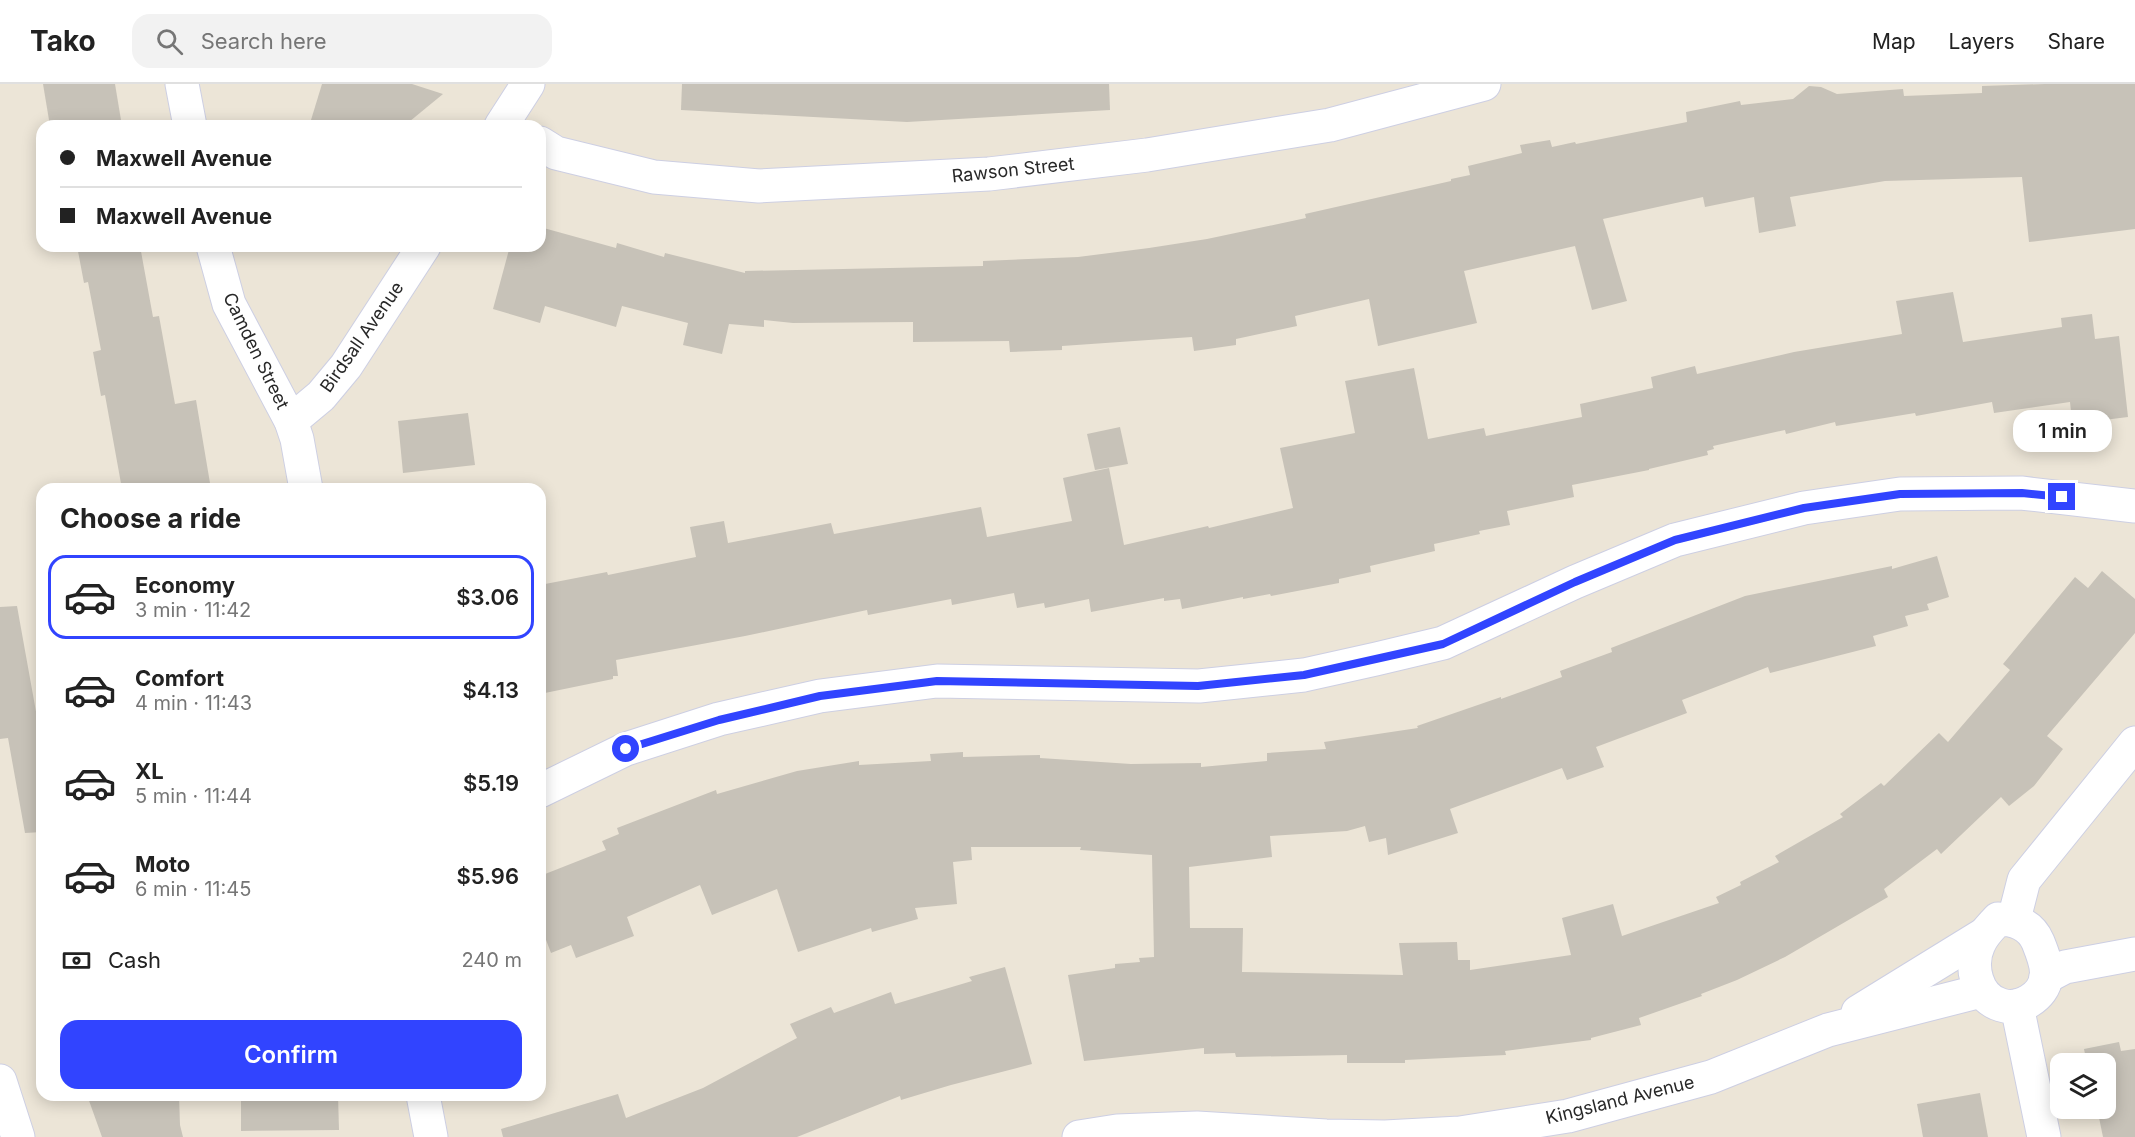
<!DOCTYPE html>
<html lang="en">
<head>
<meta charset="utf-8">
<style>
	body { margin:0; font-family:Inter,sans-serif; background:#f2f2f2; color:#222; height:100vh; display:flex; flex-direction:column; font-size:22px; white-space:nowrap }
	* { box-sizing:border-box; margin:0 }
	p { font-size:20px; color:#767676 }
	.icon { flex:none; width:33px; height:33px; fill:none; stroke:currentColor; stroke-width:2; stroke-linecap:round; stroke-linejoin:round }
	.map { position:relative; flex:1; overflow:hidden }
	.drawer { position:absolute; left:36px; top:399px; width:510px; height:618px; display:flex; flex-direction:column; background:#fff; border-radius:18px; box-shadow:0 3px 15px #0003 }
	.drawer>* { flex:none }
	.hud { position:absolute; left:36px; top:36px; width:510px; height:132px; border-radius:18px; box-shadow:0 3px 15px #0003; display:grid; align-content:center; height:132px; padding:0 24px; background:#fff }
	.fabs { position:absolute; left:2050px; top:969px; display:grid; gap:12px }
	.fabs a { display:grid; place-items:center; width:66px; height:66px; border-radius:12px; background:#fff; box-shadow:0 3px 15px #0003; font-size:30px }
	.end { position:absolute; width:27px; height:27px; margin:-14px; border:8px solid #3144ff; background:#fff; box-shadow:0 0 0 3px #fff }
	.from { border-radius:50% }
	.bubble { position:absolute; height:42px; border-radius:18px; background:#fff; box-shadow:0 3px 15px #0003; font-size:20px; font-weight:600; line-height:42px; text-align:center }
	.hud b { display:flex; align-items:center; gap:21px; height:57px; font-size:22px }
	.hud b+b { border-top:2px solid #e0e0e0 }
	.hud i { width:15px; height:15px; background:#222 }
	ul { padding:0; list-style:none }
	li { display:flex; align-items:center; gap:18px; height:84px; margin:0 12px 9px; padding:0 12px; border:3px solid transparent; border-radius:18px }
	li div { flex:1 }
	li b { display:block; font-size:22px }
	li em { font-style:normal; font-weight:600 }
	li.active { border-color:#3144ff }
	li>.icon { width:54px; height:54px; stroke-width:1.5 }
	h2 { padding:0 24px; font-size:27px; line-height:72px }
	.pay { display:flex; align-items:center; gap:15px; height:66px; padding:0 24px; font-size:22px }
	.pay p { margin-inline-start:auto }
	.primary-button { display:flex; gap:12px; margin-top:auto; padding:12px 24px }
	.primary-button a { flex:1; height:69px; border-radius:18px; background:#3144ff; color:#fff; font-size:24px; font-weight:600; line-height:69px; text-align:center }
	header { display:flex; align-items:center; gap:36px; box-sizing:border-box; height:84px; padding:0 30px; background:#fff; border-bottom:2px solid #e0e0e0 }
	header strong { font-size:28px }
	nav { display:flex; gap:33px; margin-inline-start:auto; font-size:21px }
	.search { width:420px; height:54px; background:#f2f2f2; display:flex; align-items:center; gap:15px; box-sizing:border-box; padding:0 21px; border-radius:18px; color:#767676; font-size:22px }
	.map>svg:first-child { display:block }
</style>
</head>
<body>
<header>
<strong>Tako</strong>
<div class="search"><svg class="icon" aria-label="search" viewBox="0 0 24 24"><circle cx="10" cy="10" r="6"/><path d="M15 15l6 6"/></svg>Search here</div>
<nav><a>Map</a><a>Layers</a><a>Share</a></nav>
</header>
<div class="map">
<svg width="2135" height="1053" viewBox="0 0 2135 1053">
	<rect width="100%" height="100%" fill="#ece5d7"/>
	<g fill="#c7c2b8">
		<path d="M 43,0 L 115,0 L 121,36 L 88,42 L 50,42 Z"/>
		<path d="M 322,0 L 412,0 L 443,10 L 404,42 L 333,42 L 311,36 Z"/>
		<path d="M 682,0 L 1109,0 L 1110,26 L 907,38 L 681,26 Z"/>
		<path d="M 2045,0 L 2135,0 L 2135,145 L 2029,158 L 2022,93 L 1885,97 L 1790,113 L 1796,142 L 1759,149 L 1754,113 L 1705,123 L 1703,113 L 1603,135 L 1627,217 L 1592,226 L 1575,162 L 1464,187 L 1477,239 L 1378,262 L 1369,215 L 1295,232 L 1297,242 L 1236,255 L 1236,261 L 1194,267 L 1192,253 L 1062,262 L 1062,266 L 1010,268 L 1009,257 L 913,258 L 913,238 L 793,239 L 764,236 L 764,243 L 729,240 L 722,270 L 683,261 L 688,239 L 622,222 L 616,243 L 545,222 L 540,239 L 493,225 L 510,162 L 540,162 L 540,143 L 616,164 L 617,159 L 664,173 L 665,169 L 745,189 L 745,187 L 983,182 L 983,177 L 1078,173 L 1149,164 L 1207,155 L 1306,134 L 1305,130 L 1451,97 L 1451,95 L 1470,91 L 1468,82 L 1522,69 L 1520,61 L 1550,56 L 1552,63 L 1575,58 L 1576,60 L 1687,38 L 1686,28 L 1740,17 L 1741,21 L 1793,15 L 1809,2 L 1821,3 L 1837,10 L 1903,5 L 1904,12 L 1982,9 L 1982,2 Z"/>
		<path d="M 77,162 L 140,162 L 153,233 L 159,232 L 175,320 L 196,316 L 211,405 L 122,405 L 105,311 L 101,312 L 93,268 L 101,266 L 88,198 L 84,199 Z"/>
		<path d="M 1953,208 L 1963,258 L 2062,243 L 2061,234 L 2092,230 L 2095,255 L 2119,252 L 2128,333 L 2104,336 L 2104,342 L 2073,346 L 2070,318 L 1994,329 L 1992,318 L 1916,332 L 1915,329 L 1836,342 L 1835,338 L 1786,350 L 1785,346 L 1713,362 L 1714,365 L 1707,367 L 1708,371 L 1649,385 L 1649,386 L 1572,401 L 1574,413 L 1507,427 L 1510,441 L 1479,447 L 1480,450 L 1434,460 L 1435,467 L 1370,482 L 1371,488 L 1339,495 L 1339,499 L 1271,512 L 1270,510 L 1243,515 L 1243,513 L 1182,525 L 1180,515 L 1164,517 L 1164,514 L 1091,528 L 1089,515 L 1045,524 L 1044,519 L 1017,524 L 1014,509 L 952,521 L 951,515 L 868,531 L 867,526 L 745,552 L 616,576 L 618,592 L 613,592 L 613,595 L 540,610 L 540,501 L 607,488 L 608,491 L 696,473 L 690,443 L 724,437 L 728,459 L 831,439 L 834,450 L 981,423 L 987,453 L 1072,437 L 1063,394 L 1109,384 L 1124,461 L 1208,442 L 1209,444 L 1293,424 L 1280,364 L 1355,349 L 1345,297 L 1414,284 L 1428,355 L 1484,344 L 1486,352 L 1582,333 L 1580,320 L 1653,304 L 1651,293 L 1695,282 L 1697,290 L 1794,268 L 1902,250 L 1896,217 Z"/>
		<path d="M 468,329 L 475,381 L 403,389 L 398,337 Z"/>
		<path d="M 1120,343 L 1128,380 L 1095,386 L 1087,350 Z"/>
		<path d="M 1937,472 L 1949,513 L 1927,520 L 1929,526 L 1905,532 L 1908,542 L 1873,552 L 1876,562 L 1770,589 L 1768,583 L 1682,616 L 1687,629 L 1596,663 L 1604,683 L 1567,696 L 1562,684 L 1450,725 L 1458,749 L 1388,771 L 1386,754 L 1369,758 L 1365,742 L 1347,747 L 1270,752 L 1272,773 L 1189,783 L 1190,844 L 1243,844 L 1242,888 L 1403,891 L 1399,859 L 1457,858 L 1458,876 L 1470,876 L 1470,886 L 1571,871 L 1562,834 L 1613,820 L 1622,852 L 1719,819 L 1716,813 L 1741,801 L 1740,798 L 1779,778 L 1775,772 L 1843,733 L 1840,730 L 1881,699 L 1884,702 L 1939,649 L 1948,658 L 2010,586 L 2003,580 L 2075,493 L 2088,504 L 2102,487 L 2135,515 L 2135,549 L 2047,652 L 2063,665 L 2034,702 L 2009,722 L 2001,713 L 1941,770 L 1937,765 L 1884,805 L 1888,813 L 1785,873 L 1737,896 L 1701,910 L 1702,912 L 1639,934 L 1641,941 L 1591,954 L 1591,956 L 1505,967 L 1506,971 L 1405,976 L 1405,979 L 1347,979 L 1347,971 L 1236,973 L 1235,969 L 1204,970 L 1204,964 L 1084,977 L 1068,891 L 1115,884 L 1115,880 L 1140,878 L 1139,874 L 1154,873 L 1152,771 L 1080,766 L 1081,763 L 971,763 L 972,776 L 953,778 L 957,820 L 915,824 L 918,835 L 872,848 L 871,844 L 798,868 L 777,805 L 712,831 L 700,801 L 627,833 L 634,852 L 576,874 L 571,861 L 551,869 L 540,840 L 540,792 L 606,766 L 602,757 L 619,750 L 617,744 L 716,706 L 717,710 L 797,687 L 859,677 L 859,681 L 931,677 L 930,670 L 963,668 L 963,673 L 1040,671 L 1040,674 L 1131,680 L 1201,679 L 1201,683 L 1267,677 L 1267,669 L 1326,665 L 1324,658 L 1418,644 L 1417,642 L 1501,613 L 1501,615 L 1562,593 L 1560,587 L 1612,568 L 1611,564 L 1745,512 L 1892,482 L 1892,485 Z"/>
		<path d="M 17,522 L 42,661 L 42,748 L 25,749 L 8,654 L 0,655 L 0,523 Z"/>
		<path d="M 1005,883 L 1032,980 L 951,1001 L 901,1016 L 900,1012 L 797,1053 L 503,1053 L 501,1045 L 618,1010 L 626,1034 L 703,1004 L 797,954 L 790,940 L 831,923 L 834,929 L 891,908 L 895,920 L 972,897 L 969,893 Z"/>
		<path d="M 2119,958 L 2121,967 L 2135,965 L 2135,1053 L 2103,1053 L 2097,1024 L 2106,1024 L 2106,980 L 2087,980 L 2084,965 Z"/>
		<path d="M 1980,1009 L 1988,1053 L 1923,1053 L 1917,1020 Z"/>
		<path d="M 87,1011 L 179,1011 L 180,1041 L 183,1053 L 102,1053 Z"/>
		<path d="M 241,1011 L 338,1011 L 339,1046 L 241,1047 Z"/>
	</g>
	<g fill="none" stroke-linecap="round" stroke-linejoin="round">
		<g stroke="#cdcfe3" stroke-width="35">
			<g id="minor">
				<path d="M 182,0 L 190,42"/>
				<path d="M 501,42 L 528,0"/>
				<path d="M 540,59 L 556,69 L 654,93 L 759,102 L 989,90 L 1147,71 L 1330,41 L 1484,0"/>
				<path d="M 213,162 L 229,220 L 291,337 L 297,355 L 306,405"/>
				<path d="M 291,337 L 321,312 L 346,282 L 424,162"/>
				<path d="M 540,707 L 626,665 L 719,635 L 820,612 L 937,597 L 1199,602 L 1304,591 L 1376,575 L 1443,559 L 1575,498 L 1675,456 L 1804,424 L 1900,410 L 2021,409 L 2135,422"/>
				<path d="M 1998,835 C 2015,835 2031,841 2038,858 C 2042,868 2048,883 2046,893 C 2044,913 2019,927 2001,921 C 1976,914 1969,881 1979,860 C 1983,850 1991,843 1998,835 Z"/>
				<path d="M 2014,835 L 2024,796 L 2135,659"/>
				<path d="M 2046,893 L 2065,883 L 2135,870"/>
				<path d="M 2017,922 L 2044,1053"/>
				<path d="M 1858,928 L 1983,851"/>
				<path d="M 0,997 L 18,1053"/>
				<path d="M 423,1011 L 431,1053"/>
				<path d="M 1079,1053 L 1117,1047 L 1197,1044 L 1326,1052 L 1385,1053 L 1460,1049 L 1568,1032 L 1711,993 L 1828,946 L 1981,907"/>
			</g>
		</g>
		<use href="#minor" stroke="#fff" stroke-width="33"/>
	</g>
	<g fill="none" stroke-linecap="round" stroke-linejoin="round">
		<path stroke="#3144ff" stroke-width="8" d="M 626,665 L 719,636 L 820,612 L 937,597 L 1198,602 L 1304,591 L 1443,560 L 1575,498 L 1675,456 L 1804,424 L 1900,410 L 2022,409 L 2062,413"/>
	</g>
	<g text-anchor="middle" stroke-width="4.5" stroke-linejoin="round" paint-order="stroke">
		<g font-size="18" fill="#282828" stroke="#fff">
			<text transform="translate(1013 86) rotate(-6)" y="6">Rawson Street</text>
			<text transform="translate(362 253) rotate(-55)" y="6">Birdsall Avenue</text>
			<text transform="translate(256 267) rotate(64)" y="6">Camden Street</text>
			<text transform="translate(1620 1016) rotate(-14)" y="6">Kingsland Avenue</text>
		</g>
	</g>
</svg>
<div class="fabs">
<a><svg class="icon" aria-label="layers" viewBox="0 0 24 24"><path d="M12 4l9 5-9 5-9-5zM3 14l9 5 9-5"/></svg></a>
</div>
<i class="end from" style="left:626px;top:665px"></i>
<i class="end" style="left:2062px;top:413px"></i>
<div class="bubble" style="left:2013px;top:326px;width:99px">1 min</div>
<div class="hud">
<b><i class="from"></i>Maxwell Avenue</b>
<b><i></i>Maxwell Avenue</b>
</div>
<section class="drawer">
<h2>Choose a ride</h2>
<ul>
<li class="active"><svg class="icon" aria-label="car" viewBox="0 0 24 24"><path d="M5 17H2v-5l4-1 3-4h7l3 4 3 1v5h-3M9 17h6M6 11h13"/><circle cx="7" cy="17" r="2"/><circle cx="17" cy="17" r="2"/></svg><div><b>Economy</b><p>3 min · 11:42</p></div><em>$3.06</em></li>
<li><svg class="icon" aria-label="car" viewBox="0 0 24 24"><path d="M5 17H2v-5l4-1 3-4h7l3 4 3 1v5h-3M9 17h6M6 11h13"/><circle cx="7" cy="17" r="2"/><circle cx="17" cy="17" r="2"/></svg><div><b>Comfort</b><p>4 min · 11:43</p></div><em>$4.13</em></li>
<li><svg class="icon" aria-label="car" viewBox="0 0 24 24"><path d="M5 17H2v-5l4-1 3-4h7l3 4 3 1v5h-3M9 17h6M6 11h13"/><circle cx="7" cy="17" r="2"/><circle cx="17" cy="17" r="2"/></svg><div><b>XL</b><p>5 min · 11:44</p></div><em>$5.19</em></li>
<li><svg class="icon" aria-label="car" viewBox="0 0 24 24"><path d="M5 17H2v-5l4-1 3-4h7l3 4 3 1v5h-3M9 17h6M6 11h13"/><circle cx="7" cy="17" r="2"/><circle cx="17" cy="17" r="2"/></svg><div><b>Moto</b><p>6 min · 11:45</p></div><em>$5.96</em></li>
</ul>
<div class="pay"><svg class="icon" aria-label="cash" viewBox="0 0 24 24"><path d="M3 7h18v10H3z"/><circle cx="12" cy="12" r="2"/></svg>Cash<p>240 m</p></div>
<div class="primary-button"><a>Confirm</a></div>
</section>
</div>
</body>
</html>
